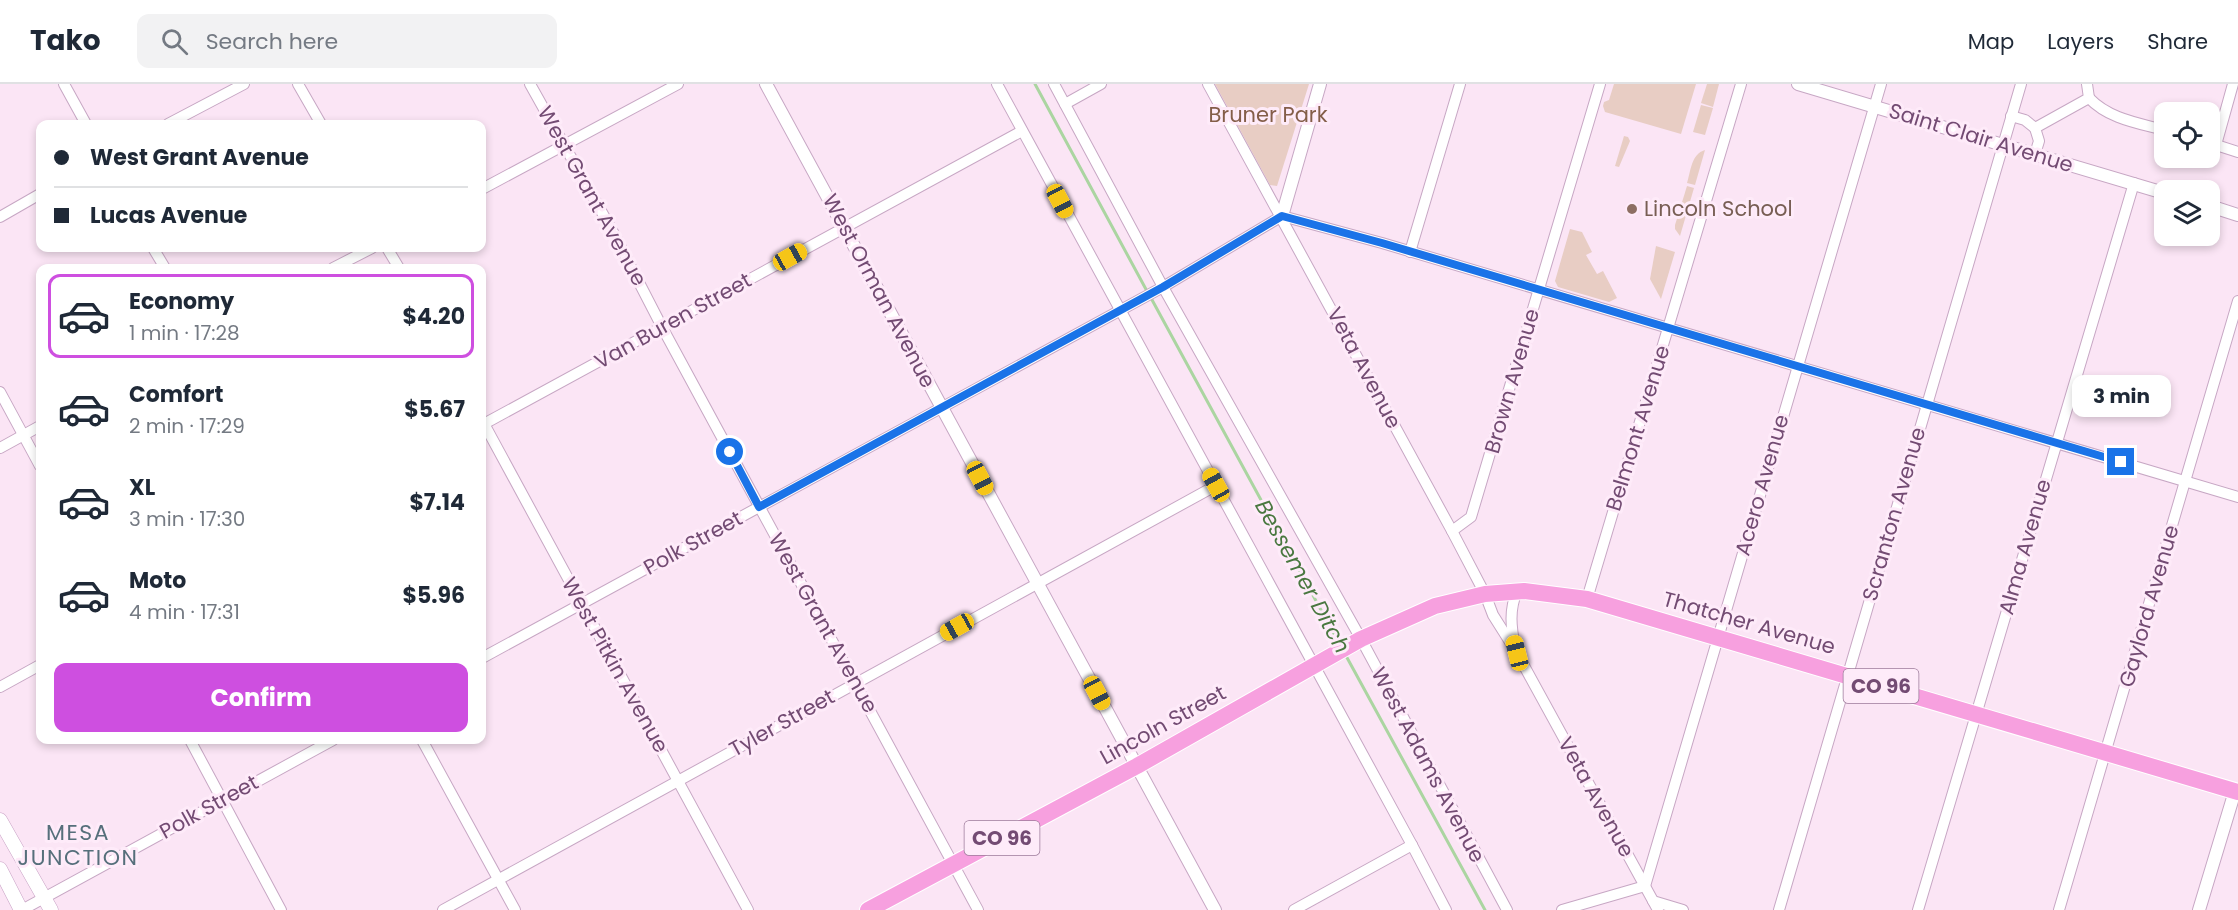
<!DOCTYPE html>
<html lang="en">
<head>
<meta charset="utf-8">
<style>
	body { margin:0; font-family:Poppins,sans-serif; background:#f2f2f3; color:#1f2937; height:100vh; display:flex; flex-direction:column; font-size:22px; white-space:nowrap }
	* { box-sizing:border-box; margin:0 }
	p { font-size:20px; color:#747a83 }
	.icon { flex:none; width:33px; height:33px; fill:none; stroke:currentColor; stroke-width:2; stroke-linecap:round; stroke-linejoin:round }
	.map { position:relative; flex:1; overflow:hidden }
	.details { position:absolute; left:36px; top:180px; width:450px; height:480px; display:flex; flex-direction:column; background:#fff; border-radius:12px; box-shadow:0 3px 9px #0003 }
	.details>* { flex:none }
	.hud { position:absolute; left:36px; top:36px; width:450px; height:132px; border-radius:12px; box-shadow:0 3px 9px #0003; display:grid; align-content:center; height:132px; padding:0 18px; background:#fff }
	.tools { position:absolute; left:2154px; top:18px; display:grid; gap:12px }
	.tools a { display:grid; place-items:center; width:66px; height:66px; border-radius:12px; background:#fff; box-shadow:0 3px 9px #0003; font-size:30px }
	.end { position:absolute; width:27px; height:27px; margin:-14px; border:8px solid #1a73e8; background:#fff; box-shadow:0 0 0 3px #fff }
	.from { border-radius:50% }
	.bubble { position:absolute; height:42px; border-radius:12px; background:#fff; box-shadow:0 3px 9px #0003; font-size:20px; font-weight:700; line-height:42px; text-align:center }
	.car { position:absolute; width:18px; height:36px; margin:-18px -9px; border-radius:8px; box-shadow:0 0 4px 2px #0007; background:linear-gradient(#f5c518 24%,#345 0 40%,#f5c518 0 76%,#345 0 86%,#f5c518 0) }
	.hud b { display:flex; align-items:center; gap:21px; height:57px; font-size:22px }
	.hud b+b { border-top:2px solid #e0e1e3 }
	.hud i { width:15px; height:15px; background:#1f2937 }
	ul { padding:10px 0 0; list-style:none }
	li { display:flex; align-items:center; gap:18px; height:84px; margin:0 12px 9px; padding:0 6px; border:3px solid transparent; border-radius:12px }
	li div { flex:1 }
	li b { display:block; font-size:22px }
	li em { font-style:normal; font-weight:700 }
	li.selected { border-color:#ce4fe0 }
	li>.icon { width:54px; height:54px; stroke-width:1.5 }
	.action { display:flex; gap:12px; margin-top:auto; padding:12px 18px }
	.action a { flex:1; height:69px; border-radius:12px; background:#ce4fe0; color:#fff; font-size:24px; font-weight:700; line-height:69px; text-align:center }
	header { display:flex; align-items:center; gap:36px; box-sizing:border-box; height:84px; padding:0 30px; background:#fff; border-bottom:2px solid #e0e1e3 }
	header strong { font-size:28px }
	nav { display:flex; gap:33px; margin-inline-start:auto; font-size:21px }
	.search { width:420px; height:54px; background:#f2f2f3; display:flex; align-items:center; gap:15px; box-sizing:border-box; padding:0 21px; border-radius:12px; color:#747a83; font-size:22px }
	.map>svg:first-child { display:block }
</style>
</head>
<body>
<header>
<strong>Tako</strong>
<div class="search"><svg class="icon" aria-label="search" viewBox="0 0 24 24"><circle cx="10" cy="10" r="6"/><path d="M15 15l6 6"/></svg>Search here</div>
<nav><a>Map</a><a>Layers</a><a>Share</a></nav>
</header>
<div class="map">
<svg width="2238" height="826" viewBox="0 0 2238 826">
	<rect width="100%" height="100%" fill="#fbe5f5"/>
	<g fill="#e8cdc4">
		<path d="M 1215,0 L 1309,0 L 1277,102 L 1270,101 Z"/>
		<path d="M 1614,0 L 1696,0 L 1681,50 L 1605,28 L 1603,22 L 1604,18 L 1609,16 Z"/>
		<path d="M 1707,0 L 1719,0 L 1713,23 L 1701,19 Z"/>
		<path d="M 1701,21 L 1713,24 L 1705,51 L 1693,48 Z"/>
		<path d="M 1624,52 L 1628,53 L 1630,57 L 1619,83 L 1615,82 Z"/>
		<path d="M 1705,66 L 1695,101 L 1687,99 C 1691,87 1691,70 1705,66 Z"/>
		<path d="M 1687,102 L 1694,104 L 1680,152 L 1675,145 L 1675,141 Z"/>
		<path d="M 1570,145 L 1582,148 L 1592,168 L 1586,171 L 1597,190 L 1603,187 L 1617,214 L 1609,218 L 1558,203 L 1555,197 Z"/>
		<path d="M 1656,162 L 1675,168 L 1661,215 L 1650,195 Z"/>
	</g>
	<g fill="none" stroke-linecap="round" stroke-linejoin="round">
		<g stroke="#abd5a1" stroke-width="3">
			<path d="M 1035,0 L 1148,209"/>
			<path d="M 1151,214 L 1340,561"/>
			<path d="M 1345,570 L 1485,826"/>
		</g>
		<g stroke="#c7a7c4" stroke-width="12">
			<g id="minor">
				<path d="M 64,0 L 86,40"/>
				<path d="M 298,0 L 321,40"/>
				<path d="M 530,0 L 614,150 L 662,243 L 978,826"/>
				<path d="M 997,0 L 1412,761 L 1446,826"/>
				<path d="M 1054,0 L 1163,203 L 1361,555 L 1507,826"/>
				<path d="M 1208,0 L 1452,447 L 1485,510 L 1493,531 L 1517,569 L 1658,826"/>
				<path d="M 2089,14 C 2109,35 2138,39 2164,46"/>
				<path d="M 1065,20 L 1101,0"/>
				<path d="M 2011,32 L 2025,36 L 2035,44"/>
				<path d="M 168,40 L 244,0"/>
				<path d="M 2210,59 L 2238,68"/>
				<path d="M 2216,61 L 2233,0"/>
				<path d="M 2035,70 L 2039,57 L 2035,44 L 2089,14 L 2087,0"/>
				<path d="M 482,105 L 678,0"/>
				<path d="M 0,133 L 40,110"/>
				<path d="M 153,164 L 165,184"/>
				<path d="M 387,164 L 399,184"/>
				<path d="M 1410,168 L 1460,0"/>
				<path d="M 333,184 L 372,164"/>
				<path d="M 0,308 L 40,382"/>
				<path d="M 482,336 L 748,826"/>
				<path d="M 482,341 L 1022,47"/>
				<path d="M 0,364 L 40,342"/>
				<path d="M 1452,447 L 1471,433 L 1600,0"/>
				<path d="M 1587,515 L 1741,0"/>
				<path d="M 1515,563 C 1511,543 1509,526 1517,507"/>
				<path d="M 482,574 L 1163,203 L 1282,132 L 1382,159 L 2238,413"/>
				<path d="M 0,603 L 40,581"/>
				<path d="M 190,656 L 281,826"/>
				<path d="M 422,656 L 515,826"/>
				<path d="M 1653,817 L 1683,826"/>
				<path d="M 22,826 L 333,656"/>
				<path d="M 443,826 L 1217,401"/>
				<path d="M 1294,826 L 1412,761"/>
				<path d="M 1562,826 L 1645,802 L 1881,0"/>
				<path d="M 1779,826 L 2021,0"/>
				<path d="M 1918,826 L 2134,99"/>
				<path d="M 2059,826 L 2238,217"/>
			</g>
		</g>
		<g stroke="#c7a7c4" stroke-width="14">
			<g id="tertiary">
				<path d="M 766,0 L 1215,826"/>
				<path d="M 1798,0 L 2164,109"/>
				<path d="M 2210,122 L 2238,131"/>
				<path d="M 1282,132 L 1320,0"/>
				<path d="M 2199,826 L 2235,707"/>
			</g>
		</g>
		<g stroke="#c8a2c5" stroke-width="15">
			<g id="secondary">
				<path d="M 0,736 L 51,826"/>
				<path d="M 0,785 L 21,826"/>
			</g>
		</g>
		<g stroke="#fff" stroke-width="18">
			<path id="primary" d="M 868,826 L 1137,682 L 1361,555 L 1435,522 L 1485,510 L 1524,507 L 1587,515 L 2238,708"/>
		</g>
		<use href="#minor" stroke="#fff" stroke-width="10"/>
		<use href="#tertiary" stroke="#fff" stroke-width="12"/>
		<use href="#secondary" stroke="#fff" stroke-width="14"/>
		<use href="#primary" stroke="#f7a0df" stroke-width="16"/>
	</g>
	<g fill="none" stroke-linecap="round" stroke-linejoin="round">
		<path stroke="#1a73e8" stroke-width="8" d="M 730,368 L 759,423 L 1163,203 L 1282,132 L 1382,159 L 2121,378"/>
	</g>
	<circle fill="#8d6e63" stroke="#feebf9" stroke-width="2" cx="1632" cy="125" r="6"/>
	<g text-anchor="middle" stroke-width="6" stroke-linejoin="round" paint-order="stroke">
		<g fill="#feebf9" stroke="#9d7b9b" stroke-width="1.5">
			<rect x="1843.5" y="585" width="75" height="34" rx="4.5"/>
			<rect x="964.5" y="737" width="75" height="34" rx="4.5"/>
		</g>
		<g font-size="20" font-weight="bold" fill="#734b73">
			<text x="1881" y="609">CO 96</text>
			<text x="1002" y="761">CO 96</text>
		</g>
		<g font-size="21" fill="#845e49" stroke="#feebf9">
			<text x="1268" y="38">Bruner Park</text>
		</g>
		<g font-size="21" fill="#734b73" stroke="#feebf9">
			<text transform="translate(1981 54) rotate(17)" y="7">Saint Clair Avenue</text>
			<text transform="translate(592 112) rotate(61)" y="7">West Grant Avenue</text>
			<text transform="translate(879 207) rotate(62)" y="7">West Orman Avenue</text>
			<text transform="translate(673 237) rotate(-29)" y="7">Van Buren Street</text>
			<text transform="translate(1364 284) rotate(62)" y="7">Veta Avenue</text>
			<text transform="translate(1512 297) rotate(-74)" y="7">Brown Avenue</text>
			<text transform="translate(1638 344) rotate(-73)" y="7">Belmont Avenue</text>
			<text transform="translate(1762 401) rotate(-74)" y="7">Acero Avenue</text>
			<text transform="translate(1894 430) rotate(-74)" y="7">Scranton Avenue</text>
			<text transform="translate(693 459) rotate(-29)" y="7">Polk Street</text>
			<text transform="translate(2025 463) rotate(-74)" y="7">Alma Avenue</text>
			<text transform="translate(2149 522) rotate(-74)" y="7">Gaylord Avenue</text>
			<text transform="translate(823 539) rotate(61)" y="7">West Grant Avenue</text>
			<text transform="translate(1749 539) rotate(16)" y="7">Thatcher Avenue</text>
			<text transform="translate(615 581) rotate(61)" y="7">West Pitkin Avenue</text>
			<text transform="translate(782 639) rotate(-29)" y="7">Tyler Street</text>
			<text transform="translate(1163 641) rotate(-29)" y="7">Lincoln Street</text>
			<text transform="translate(1428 681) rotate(62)" y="7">West Adams Avenue</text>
			<text transform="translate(1596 713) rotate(61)" y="7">Veta Avenue</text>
			<text transform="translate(209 723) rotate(-29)" y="7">Polk Street</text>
		</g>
		<g font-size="21" fill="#785e54" stroke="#feebf9" text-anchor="start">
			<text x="1644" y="132">Lincoln School</text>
		</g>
		<g font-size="22" font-style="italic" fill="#4a7840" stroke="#feebf9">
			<text transform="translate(1303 492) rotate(61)" y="8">Bessemer Ditch</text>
		</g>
		<g font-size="22" letter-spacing="1.5" fill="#566f7b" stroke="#feebf9">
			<text x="78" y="756">MESA<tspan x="78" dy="25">JUNCTION</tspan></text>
		</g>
	</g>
</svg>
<div class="tools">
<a><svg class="icon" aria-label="locate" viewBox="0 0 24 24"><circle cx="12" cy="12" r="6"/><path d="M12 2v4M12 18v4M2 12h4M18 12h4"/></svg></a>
<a><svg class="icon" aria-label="layers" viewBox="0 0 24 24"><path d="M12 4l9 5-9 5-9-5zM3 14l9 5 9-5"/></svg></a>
</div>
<i class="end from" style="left:730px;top:368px"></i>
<i class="end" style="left:2121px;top:378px"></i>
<div class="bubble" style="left:2072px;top:291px;width:99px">3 min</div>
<i class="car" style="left:1060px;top:117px;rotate:152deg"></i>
<i class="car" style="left:790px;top:173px;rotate:61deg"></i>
<i class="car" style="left:980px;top:394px;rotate:152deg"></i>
<i class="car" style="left:1216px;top:401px;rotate:331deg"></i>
<i class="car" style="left:957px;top:543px;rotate:241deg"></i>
<i class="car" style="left:1517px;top:569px;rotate:346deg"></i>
<i class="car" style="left:1097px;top:609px;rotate:152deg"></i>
<div class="hud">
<b><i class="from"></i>West Grant Avenue</b>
<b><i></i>Lucas Avenue</b>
</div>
<section class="details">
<ul>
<li class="selected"><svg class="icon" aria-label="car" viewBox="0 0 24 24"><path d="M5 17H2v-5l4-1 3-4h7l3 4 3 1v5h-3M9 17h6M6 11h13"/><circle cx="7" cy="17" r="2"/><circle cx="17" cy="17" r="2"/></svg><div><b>Economy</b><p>1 min · 17:28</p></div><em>$4.20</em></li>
<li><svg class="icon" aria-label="car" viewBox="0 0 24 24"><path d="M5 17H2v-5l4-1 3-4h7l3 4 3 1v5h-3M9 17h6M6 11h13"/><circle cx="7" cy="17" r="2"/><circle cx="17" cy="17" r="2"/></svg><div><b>Comfort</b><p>2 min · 17:29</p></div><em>$5.67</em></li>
<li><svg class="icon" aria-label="car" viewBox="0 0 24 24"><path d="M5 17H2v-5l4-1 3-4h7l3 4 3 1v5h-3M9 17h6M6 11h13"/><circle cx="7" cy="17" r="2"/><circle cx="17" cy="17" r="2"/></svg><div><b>XL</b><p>3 min · 17:30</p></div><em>$7.14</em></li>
<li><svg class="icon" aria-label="car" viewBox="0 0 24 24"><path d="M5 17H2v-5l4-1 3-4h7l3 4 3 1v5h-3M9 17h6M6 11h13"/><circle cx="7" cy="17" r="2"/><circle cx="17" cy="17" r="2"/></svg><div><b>Moto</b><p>4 min · 17:31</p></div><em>$5.96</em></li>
</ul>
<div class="action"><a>Confirm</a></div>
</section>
</div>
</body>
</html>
